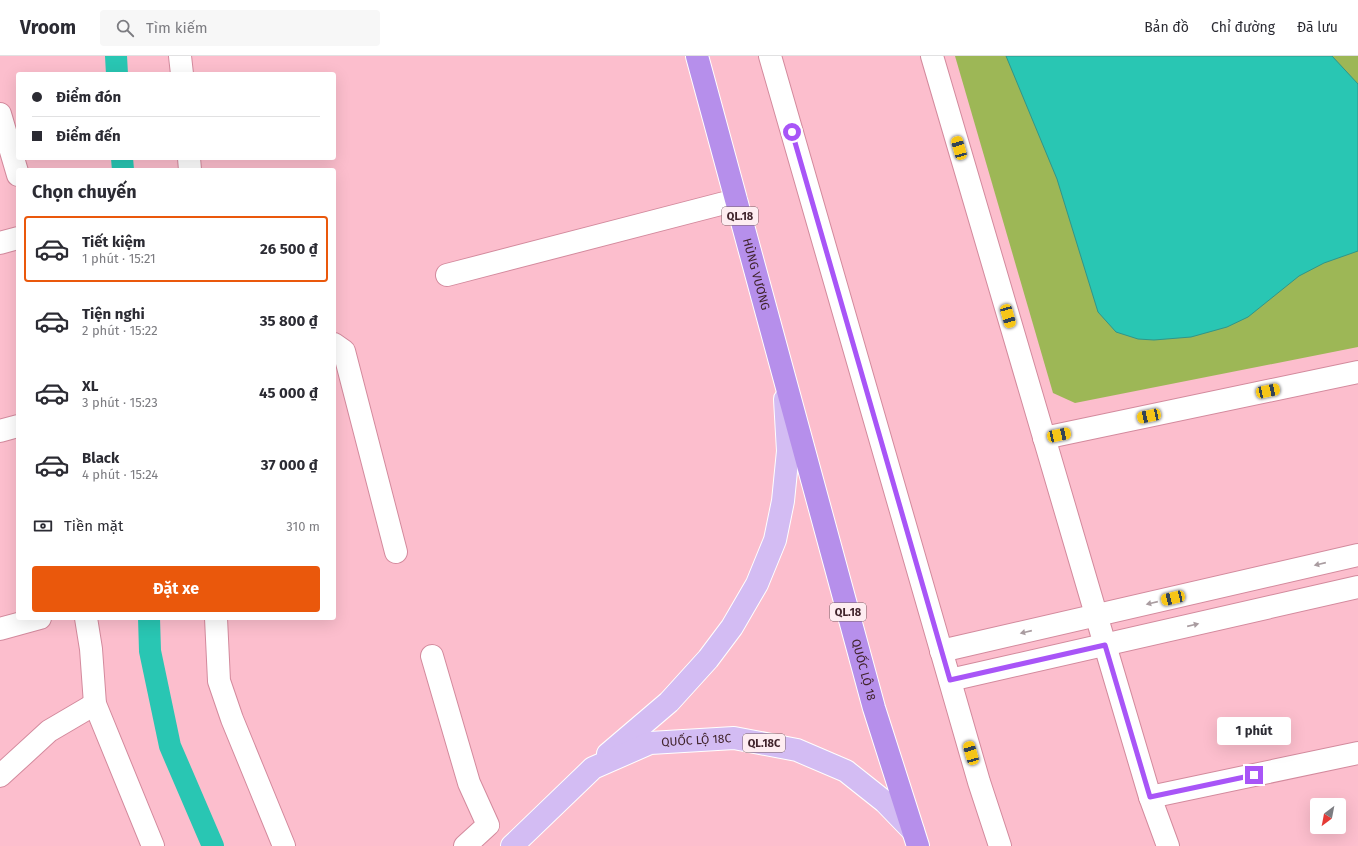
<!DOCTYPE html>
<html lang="vi">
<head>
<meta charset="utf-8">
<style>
	body { margin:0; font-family:"Fira Sans",sans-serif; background:#f7f7f7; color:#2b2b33; height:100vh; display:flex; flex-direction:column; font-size:15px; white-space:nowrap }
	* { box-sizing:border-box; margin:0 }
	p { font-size:13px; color:#7c7c81 }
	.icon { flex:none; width:22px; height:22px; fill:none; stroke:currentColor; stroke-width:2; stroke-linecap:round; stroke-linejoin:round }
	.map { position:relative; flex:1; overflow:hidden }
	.drawer { position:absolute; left:16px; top:112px; width:320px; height:452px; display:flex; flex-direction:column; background:#fff; border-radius:4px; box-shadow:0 4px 16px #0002 }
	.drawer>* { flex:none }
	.top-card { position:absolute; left:16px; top:16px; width:320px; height:88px; border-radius:4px; box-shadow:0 4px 16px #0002; display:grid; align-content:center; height:88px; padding:0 16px; background:#fff }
	.needle { width:26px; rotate:212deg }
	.buttons { position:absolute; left:1310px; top:742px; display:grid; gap:8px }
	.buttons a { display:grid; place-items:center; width:36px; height:36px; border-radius:4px; background:#fff; box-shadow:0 4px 16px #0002; font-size:20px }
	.end { position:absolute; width:18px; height:18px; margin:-9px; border:5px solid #a855f7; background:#fff; box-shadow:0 0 0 2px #fff }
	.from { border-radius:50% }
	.bubble { position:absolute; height:28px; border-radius:4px; background:#fff; box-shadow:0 4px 16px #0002; font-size:13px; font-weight:700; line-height:28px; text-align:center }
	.car { position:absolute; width:12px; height:24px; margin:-12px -6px; border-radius:5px; box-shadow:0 0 3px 1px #0007; background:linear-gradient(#f5c518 24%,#345 0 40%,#f5c518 0 76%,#345 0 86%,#f5c518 0) }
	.top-card b { display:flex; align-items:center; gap:14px; height:38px; font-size:15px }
	.top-card b+b { border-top:1px solid #e1e1e2 }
	.top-card i { width:10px; height:10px; background:#2b2b33 }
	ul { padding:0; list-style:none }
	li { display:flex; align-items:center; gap:12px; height:66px; margin:0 8px 6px; padding:0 8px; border:2px solid transparent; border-radius:4px }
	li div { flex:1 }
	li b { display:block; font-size:15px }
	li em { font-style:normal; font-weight:700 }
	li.current { border-color:#ea580c }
	li>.icon { width:36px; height:36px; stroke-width:1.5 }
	h2 { padding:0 16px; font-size:18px; line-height:48px }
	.pay { display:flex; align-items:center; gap:10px; height:44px; padding:0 16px; font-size:15px }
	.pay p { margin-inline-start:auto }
	.action { display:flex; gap:8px; margin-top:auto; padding:8px 16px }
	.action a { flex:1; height:46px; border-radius:4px; background:#ea580c; color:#fff; font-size:16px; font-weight:700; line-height:46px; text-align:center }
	header { display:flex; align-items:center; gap:24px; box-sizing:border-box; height:56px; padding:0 20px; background:#fff; border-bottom:1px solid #e1e1e2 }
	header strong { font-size:19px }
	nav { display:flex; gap:22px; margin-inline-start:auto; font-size:14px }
	.search { width:280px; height:36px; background:#f7f7f7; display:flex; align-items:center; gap:10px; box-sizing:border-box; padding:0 14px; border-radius:4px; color:#7c7c81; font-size:15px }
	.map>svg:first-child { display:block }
</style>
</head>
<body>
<header>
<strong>Vroom</strong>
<div class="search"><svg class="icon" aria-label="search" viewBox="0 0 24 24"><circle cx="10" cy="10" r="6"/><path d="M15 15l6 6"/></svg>Tìm kiếm</div>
<nav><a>Bản đồ</a><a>Chỉ đường</a><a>Đã lưu</a></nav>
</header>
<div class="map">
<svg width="1358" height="790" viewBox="0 0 1358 790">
	<rect width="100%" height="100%" fill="#fcbecd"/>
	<path fill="#9db756" d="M 955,0 L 1358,0 L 1358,291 L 1075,347 L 1053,337 Z"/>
	<path fill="#29c6b3" stroke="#30958a" d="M 1006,0 L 1332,0 L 1358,28 L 1358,195 L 1324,207 L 1299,220 L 1248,261 L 1227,271 L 1191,281 L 1154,284 L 1138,283 L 1116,276 L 1098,256 L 1057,123 Z"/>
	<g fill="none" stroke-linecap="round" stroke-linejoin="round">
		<g stroke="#29c6b3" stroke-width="22">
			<path d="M 116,0 L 117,18"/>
			<path d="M 122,102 L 123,114"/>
			<path d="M 149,562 L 150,595 L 170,690 L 213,790"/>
		</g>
		<g stroke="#d38a9d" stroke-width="24">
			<g id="minor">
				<path d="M 180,0 L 182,18"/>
				<path d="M 770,0 L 979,726 L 1000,790"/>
				<path d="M 932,0 L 1105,589 L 1150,741 L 1168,790"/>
				<path d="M 0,58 L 18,119"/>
				<path d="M 189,102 L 190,114"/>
				<path d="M 0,187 L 18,182"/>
				<path d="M 447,219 L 736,144"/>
				<path d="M 334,288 L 344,295 L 396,496"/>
				<path d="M 0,375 L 18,370"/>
				<path d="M 1044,382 L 1358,316"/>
				<path d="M 86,562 L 91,593 L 95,648 L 153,790"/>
				<path d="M 216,562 L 219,625 L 232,663 L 284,790"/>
				<path d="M 0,573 L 40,562"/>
				<path d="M 941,595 L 1358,499"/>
				<path d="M 432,600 L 469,727 L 488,769 L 465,790"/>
				<path d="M 950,624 L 1358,531"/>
				<path d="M 0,720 L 49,675 L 95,648"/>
				<path d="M 1150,741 L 1358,697"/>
			</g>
		</g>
		<g stroke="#fff" stroke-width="24">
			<g id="major">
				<path d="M 608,698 L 669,646 L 708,603 L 732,571 L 757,528 L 775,484 L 783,445 L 788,395 L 785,343"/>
				<path id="s1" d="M 512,790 L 593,712 L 650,687 L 734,682 L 797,694 L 846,715 L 885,746 L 913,775"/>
			</g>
		</g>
		<g stroke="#fff" stroke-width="24">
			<g id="highway">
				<path id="s2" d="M 697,0 L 874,652 L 918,790"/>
			</g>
		</g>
		<use href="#minor" stroke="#fff" stroke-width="22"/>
		<use href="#major" stroke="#d3bcf3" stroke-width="22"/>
		<use href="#highway" stroke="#b68feb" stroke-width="22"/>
	</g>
	<defs><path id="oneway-solid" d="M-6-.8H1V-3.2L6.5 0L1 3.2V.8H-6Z"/></defs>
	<g fill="#a99ca0">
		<use href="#oneway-solid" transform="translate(1320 508) rotate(167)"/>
		<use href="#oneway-solid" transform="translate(1152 547) rotate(167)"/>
		<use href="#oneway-solid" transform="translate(1193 569) rotate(-13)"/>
		<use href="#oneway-solid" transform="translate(1026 576) rotate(167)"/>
	</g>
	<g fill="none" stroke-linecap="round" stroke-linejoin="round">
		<path stroke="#a855f7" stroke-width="5" d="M 792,76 L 950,624 L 1105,589 L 1150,741 L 1254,719"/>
	</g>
	<g text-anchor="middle" stroke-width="4" stroke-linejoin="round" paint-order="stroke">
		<g fill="#feedf1" stroke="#796066" stroke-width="1">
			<rect x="722" y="151" width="36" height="18" rx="3"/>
			<rect x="830" y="547" width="36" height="18" rx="3"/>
			<rect x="743" y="678" width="42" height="18" rx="3"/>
		</g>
		<g font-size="11" font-weight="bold" fill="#40232b">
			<text x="740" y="164">QL.18</text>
			<text x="848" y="560">QL.18</text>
			<text x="764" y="691">QL.18C</text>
		</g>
		<g font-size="12" fill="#40232b" stroke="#feedf1">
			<text dy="4" stroke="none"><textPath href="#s2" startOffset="226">HÙNG VƯƠNG</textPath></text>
			<text dy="4" stroke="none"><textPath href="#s2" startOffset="636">QUỐC LỘ 18</textPath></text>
			<text dy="4" stroke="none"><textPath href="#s1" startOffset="221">QUỐC LỘ 18C</textPath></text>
		</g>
	</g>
</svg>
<div class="buttons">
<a><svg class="needle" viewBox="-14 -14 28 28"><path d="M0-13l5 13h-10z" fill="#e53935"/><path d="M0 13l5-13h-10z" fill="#7c7c81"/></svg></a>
</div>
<i class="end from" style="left:792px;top:76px"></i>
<i class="end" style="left:1254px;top:719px"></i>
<div class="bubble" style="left:1217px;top:661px;width:74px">1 phút</div>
<i class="car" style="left:959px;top:92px;rotate:344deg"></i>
<i class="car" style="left:1008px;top:260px;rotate:164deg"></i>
<i class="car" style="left:1268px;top:335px;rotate:78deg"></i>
<i class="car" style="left:1149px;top:360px;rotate:258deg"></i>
<i class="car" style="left:1059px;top:379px;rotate:78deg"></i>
<i class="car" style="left:1173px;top:542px;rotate:257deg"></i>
<i class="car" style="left:971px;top:697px;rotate:344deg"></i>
<div class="top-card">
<b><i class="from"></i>Điểm đón</b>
<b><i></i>Điểm đến</b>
</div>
<section class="drawer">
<h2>Chọn chuyến</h2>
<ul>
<li class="current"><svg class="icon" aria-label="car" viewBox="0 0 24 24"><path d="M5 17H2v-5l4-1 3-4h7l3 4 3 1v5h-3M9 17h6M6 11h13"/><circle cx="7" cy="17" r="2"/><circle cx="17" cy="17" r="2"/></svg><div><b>Tiết kiệm</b><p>1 phút · 15:21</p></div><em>26 500 ₫</em></li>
<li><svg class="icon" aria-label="car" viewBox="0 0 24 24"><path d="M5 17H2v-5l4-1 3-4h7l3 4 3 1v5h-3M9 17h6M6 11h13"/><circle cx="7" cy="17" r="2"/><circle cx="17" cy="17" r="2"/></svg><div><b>Tiện nghi</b><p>2 phút · 15:22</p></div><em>35 800 ₫</em></li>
<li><svg class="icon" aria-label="car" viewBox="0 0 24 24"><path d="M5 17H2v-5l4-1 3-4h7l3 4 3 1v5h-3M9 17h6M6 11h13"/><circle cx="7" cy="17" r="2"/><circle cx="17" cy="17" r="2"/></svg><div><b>XL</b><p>3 phút · 15:23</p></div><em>45 000 ₫</em></li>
<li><svg class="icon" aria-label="car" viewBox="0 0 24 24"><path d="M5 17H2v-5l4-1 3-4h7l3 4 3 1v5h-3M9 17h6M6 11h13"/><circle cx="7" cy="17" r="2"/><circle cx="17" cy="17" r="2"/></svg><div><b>Black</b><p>4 phút · 15:24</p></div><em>37 000 ₫</em></li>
</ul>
<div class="pay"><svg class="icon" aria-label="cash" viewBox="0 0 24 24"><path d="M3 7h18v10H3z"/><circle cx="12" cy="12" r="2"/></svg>Tiền mặt<p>310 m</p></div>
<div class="action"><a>Đặt xe</a></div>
</section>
</div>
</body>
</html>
